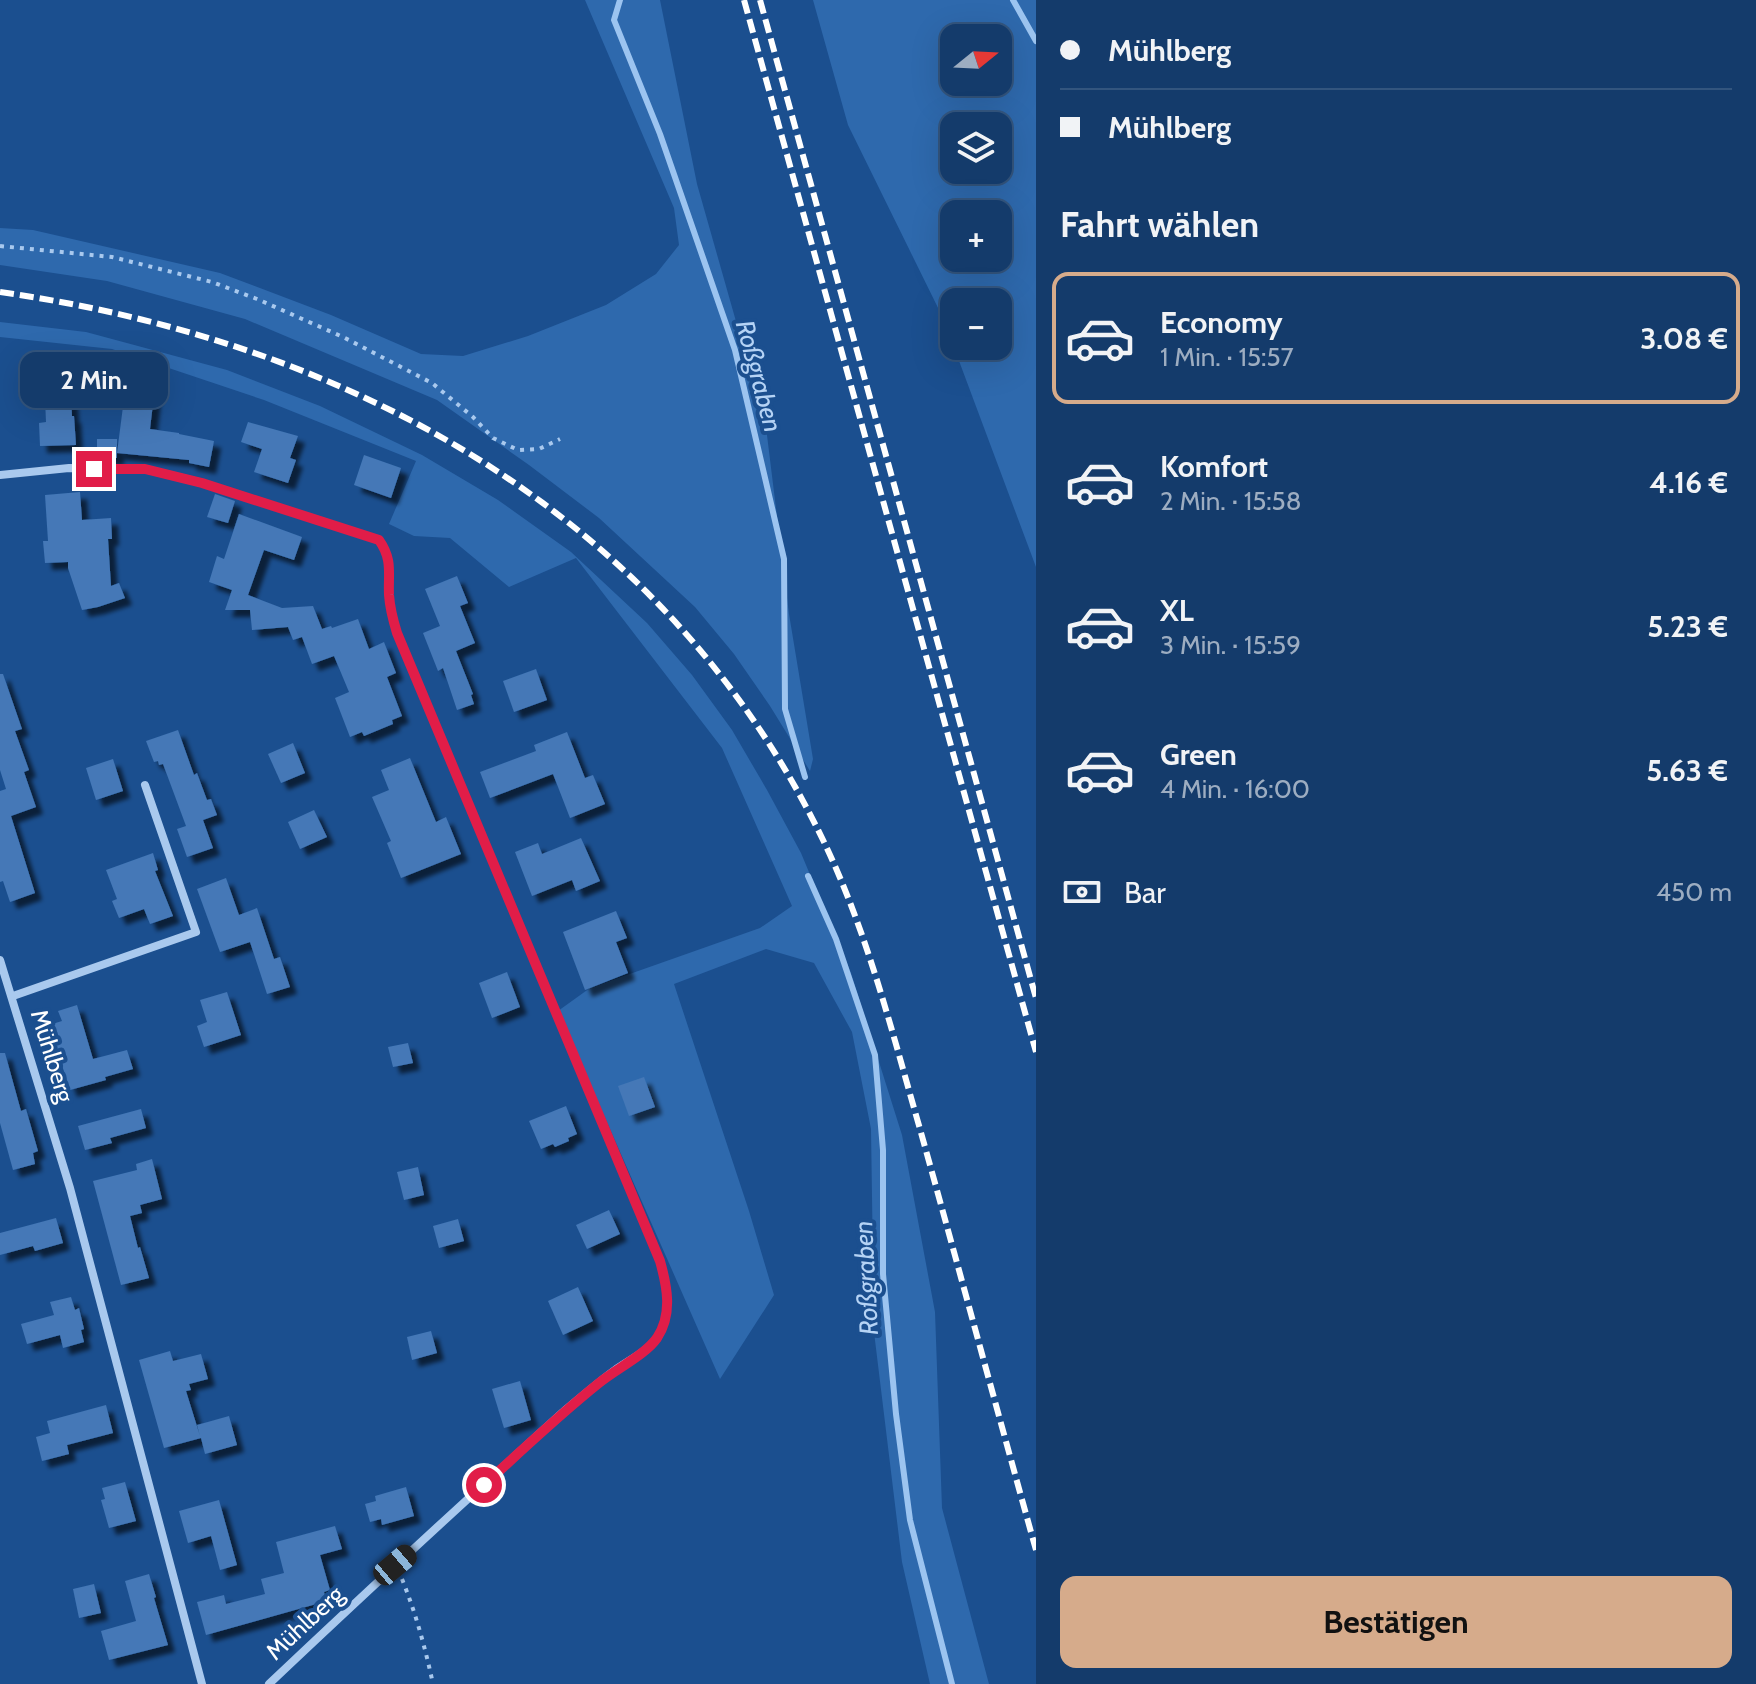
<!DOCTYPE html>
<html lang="de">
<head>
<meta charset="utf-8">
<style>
	body { margin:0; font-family:Cabin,sans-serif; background:#1d4271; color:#f1f3f6; height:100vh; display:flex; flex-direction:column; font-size:30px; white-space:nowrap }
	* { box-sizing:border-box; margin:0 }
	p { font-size:26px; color:#9dadc1 }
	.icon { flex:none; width:44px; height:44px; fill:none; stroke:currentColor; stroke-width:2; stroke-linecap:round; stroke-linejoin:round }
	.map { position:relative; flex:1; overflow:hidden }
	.side { display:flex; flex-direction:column; background:#143b6b; width:720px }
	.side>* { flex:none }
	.banner { display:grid; align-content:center; height:176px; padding:0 24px; background:#143b6b }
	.needle { width:52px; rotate:72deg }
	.buttons { position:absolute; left:940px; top:24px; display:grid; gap:16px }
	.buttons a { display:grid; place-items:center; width:72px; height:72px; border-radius:16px; background:#143b6b; box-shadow:0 8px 32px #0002,0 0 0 2px #33557e; font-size:40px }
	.end { position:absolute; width:36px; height:36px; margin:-18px; border:10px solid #e11d48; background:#fff; box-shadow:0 0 0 4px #fff }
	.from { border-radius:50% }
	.bubble { position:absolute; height:56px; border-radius:16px; background:#143b6b; box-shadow:0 8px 32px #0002,0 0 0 2px #33557e; font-size:26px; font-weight:700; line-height:56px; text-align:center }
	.car { position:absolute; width:24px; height:48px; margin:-24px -12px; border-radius:10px; box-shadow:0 0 6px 2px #0007; background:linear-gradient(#222 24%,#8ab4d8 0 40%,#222 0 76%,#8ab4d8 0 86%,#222 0) }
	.banner b { display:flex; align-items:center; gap:28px; height:76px; font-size:30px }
	.banner b+b { border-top:2px solid #33557e }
	.banner i { width:20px; height:20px; background:#f1f3f6 }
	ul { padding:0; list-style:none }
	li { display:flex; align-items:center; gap:24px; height:132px; margin:0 16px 12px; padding:0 8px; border:4px solid transparent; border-radius:16px }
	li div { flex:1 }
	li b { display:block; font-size:30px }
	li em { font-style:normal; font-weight:700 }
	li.on { border-color:#d6ab8b }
	li>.icon { width:72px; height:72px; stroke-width:1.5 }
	h2 { padding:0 24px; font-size:36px; line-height:96px }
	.pay { display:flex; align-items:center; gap:20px; height:88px; padding:0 24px; font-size:30px }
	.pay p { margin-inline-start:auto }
	.cta { display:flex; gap:16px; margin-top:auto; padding:16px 24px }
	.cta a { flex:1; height:92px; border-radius:16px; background:#d6ab8b; color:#111; font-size:32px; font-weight:700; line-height:92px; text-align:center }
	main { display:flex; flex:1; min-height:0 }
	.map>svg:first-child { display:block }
</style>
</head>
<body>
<main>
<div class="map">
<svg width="1036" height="1684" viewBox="0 0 1036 1684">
	<defs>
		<filter id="shadow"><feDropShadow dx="7" dy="7" stdDeviation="2" flood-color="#0009"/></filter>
	</defs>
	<rect width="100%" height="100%" fill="#1b4f8f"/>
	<g fill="#2e69ad" fill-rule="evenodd">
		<path d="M 585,0 L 660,0 L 697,184 L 766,427 L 789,614 L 813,759 L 810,771 L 770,706 L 734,654 L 695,607 L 599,518 L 529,465 L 437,400 L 245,319 L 107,281 L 0,265 L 0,228 L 33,230 L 220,273 L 331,315 L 421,354 L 463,356 L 528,336 L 606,305 L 656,274 L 679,245 L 674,208 Z"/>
		<path d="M 813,0 L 1036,0 L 1036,567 L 943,318 L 848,125 ZM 998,38 L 998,82 L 954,82 L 954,38 ZM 998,126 L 998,170 L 954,170 L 954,126 ZM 954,214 L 998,214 L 998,258 L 954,258 ZM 954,302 L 998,302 L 998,346 L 954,346 Z"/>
		<path d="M 0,322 L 86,332 L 227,370 L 320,406 L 422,455 L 498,500 L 571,552 L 647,623 L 692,675 L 732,730 L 767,790 L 801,853 L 851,973 L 902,1135 L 935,1312 L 942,1508 L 989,1684 L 930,1684 L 902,1562 L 874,1332 L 871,1129 L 852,1032 L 814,963 L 766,949 L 674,984 L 749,1211 L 774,1295 L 720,1379 L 558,1011 L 590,988 L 760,928 L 792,906 L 722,748 L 576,558 L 509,587 L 450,538 L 414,536 L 389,524 L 416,461 L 264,400 L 112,349 L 0,337 Z"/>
	</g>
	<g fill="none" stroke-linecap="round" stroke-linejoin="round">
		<g stroke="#9cc4f0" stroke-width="6">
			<path d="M 620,0 L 614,20 L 660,134 L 735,350 L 784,559 L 785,709 L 805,777"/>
			<path d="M 1013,0 L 1036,41"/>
			<path d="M 808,876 L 836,939 L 875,1055 L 883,1150 L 883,1274 L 896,1414 L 910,1520 L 952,1684"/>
		</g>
	</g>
	<g fill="#4478b7" filter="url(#shadow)">
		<path d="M 125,391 L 154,395 L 150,429 L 179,433 L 179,434 L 214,441 L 209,467 L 189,463 L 189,460 L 117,453 Z"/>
		<path d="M 71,398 L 72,416 L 74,416 L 76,445 L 40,446 L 39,423 L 46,422 L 45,399 Z"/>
		<path d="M 248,422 L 298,436 L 290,458 L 296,460 L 288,483 L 254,472 L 262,449 L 241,442 Z"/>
		<rect x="97" y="439" width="20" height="19"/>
		<path d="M 364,455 L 401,468 L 391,498 L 354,485 Z"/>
		<path d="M 80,492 L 82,520 L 111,518 L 112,539 L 108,539 L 111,586 L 119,583 L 125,598 L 98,607 L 82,610 L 68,568 L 68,562 L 45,563 L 43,541 L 48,541 L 45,495 Z"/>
		<path d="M 215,494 L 235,501 L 228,523 L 207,517 Z"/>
		<path d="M 239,514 L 302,537 L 294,560 L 264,550 L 248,595 L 282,608 L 313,606 L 322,629 L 331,626 L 332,628 L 358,619 L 369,649 L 384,642 L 396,673 L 387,677 L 402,716 L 392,720 L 393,724 L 364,736 L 362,732 L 350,737 L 335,698 L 349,692 L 334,656 L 312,664 L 302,637 L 293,640 L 288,627 L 252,630 L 250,610 L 256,610 L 225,610 L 232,590 L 209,582 L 217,556 L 224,559 Z"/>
		<path d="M 457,576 L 468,603 L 460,606 L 475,643 L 456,651 L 473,694 L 471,695 L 474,704 L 457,710 L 443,668 L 438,671 L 423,633 L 440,626 L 425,589 Z"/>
		<path d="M 536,669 L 547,700 L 514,712 L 503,681 Z"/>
		<path d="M 0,674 L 3,674 L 22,729 L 15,731 L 29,770 L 24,772 L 36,807 L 11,816 L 35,893 L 10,902 L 3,881 L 0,882 L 0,791 L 6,789 L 0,770 Z"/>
		<path d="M 178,730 L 194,775 L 197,773 L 207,800 L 211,799 L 217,815 L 203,820 L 213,848 L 187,857 L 177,829 L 186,826 L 163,764 L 159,765 L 158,761 L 154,762 L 146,741 Z"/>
		<path d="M 567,732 L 585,778 L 593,775 L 605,804 L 570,818 L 553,774 L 490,798 L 480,772 L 536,751 L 534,745 Z"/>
		<path d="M 293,743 L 305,773 L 281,783 L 268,754 Z"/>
		<path d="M 410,758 L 436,822 L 446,817 L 461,854 L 401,878 L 387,843 L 391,841 L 372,797 L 389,790 L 381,770 Z"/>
		<path d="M 113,759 L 123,791 L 96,800 L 86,768 Z"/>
		<path d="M 314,810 L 327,837 L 300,849 L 288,822 Z"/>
		<path d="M 581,838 L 600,881 L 576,891 L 572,880 L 532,896 L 515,852 L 538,843 L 542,854 Z"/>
		<path d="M 153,853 L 158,870 L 155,871 L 173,916 L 150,924 L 144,909 L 119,918 L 112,901 L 117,899 L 106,870 Z"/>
		<path d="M 226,878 L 239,915 L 257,908 L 274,959 L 280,957 L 290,987 L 267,994 L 250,942 L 220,952 L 197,889 Z"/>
		<path d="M 616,911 L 627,938 L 616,942 L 628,973 L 585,990 L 563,932 Z"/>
		<path d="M 507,972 L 520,1007 L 492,1018 L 479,983 Z"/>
		<path d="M 227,992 L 241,1035 L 204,1047 L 197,1026 L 207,1022 L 200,1000 Z"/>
		<path d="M 77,1005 L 93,1059 L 127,1050 L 133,1069 L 105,1077 L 106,1080 L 70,1090 L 49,1025 L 62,1021 L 58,1011 Z"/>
		<path d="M 408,1043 L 413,1063 L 393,1067 L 388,1047 Z"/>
		<path d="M 0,1053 L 5,1053 L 21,1111 L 26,1109 L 38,1151 L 33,1153 L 35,1164 L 13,1170 L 0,1123 Z"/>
		<path d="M 644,1077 L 655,1107 L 629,1116 L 618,1086 Z"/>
		<path d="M 566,1106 L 577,1134 L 568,1138 L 569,1141 L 555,1147 L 553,1144 L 541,1149 L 529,1121 Z"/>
		<path d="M 141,1109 L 146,1128 L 110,1138 L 112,1143 L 85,1150 L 78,1126 Z"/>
		<path d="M 152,1159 L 162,1199 L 140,1205 L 142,1213 L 130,1216 L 138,1248 L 140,1247 L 149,1278 L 121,1285 L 93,1181 L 137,1170 L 136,1164 Z"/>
		<path d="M 418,1167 L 424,1195 L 404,1200 L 397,1172 Z"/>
		<path d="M 609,1210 L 620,1234 L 587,1249 L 576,1225 Z"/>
		<path d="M 56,1218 L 63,1243 L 35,1251 L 33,1246 L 0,1255 L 0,1233 Z"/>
		<path d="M 458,1219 L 464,1241 L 439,1248 L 433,1226 Z"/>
		<path d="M 578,1287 L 593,1321 L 563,1335 L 548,1301 Z"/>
		<path d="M 71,1297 L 75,1310 L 79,1308 L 84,1329 L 81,1330 L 84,1342 L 63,1348 L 60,1335 L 27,1344 L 21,1324 L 54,1315 L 50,1302 Z"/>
		<path d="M 431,1331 L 437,1353 L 412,1360 L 407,1337 Z"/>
		<path d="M 170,1351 L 173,1361 L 201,1354 L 208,1379 L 189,1384 L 191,1390 L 186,1391 L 200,1436 L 197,1425 L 229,1416 L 237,1445 L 205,1454 L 201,1438 L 164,1448 L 139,1360 Z"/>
		<path d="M 520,1381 L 531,1420 L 504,1428 L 492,1389 Z"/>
		<path d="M 106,1405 L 113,1433 L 67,1445 L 69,1454 L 42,1461 L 36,1437 L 50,1433 L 47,1421 Z"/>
		<path d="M 125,1482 L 136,1521 L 109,1528 L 101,1500 L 105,1499 L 102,1488 Z"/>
		<path d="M 406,1487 L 414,1516 L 382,1525 L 381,1519 L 370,1522 L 365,1504 L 376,1501 L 375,1496 Z"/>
		<path d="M 219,1500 L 237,1565 L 220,1570 L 211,1536 L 188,1543 L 179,1511 Z"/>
		<path d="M 335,1526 L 342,1549 L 320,1555 L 330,1590 L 324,1592 L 327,1601 L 206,1635 L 197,1602 L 224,1595 L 226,1604 L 265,1594 L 261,1579 L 284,1573 L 276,1542 Z"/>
		<path d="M 149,1574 L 156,1597 L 154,1598 L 168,1645 L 109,1660 L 101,1631 L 136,1621 L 125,1581 Z"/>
		<path d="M 94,1584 L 101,1613 L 79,1618 L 73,1589 Z"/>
	</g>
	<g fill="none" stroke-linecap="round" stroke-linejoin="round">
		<g stroke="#a9c9ee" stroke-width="4" stroke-dasharray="4 6" stroke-linecap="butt">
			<path d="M 0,246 L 112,257 L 212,282 L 257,299 L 343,337 L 432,383 L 473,417 L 493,438 L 518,450 L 539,449 L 560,439"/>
			<path d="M 402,1579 C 416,1614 425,1647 433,1684"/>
		</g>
		<g stroke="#a9c9ee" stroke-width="8">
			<path d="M 0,475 L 69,468 L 145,469 L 202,483 L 379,540 C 393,560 388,573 389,595 C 390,609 393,620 397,633 L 660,1261 C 667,1285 673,1313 658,1337 C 648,1351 629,1360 615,1370 C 597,1383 580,1398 563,1412 C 464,1502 366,1592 269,1684"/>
			<path d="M 0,960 L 70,1188 L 202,1684"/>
			<path d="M 13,996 L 196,932 L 145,785"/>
		</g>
		<g stroke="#fff" stroke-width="6" stroke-dasharray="14 6" stroke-linecap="butt">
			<path d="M 744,0 L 1036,1052"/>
			<path d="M 760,0 L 1036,998"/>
			<path d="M 0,292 C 350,342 666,514 824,842 C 868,934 892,1032 920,1129 C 959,1269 997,1410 1036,1550"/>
		</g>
	</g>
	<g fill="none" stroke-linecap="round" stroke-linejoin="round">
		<path stroke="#e11d48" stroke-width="10" d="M 94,469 L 145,469 L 202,483 L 379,540 C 393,560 388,573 389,595 C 390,609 393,620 397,633 L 660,1261 C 667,1286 673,1314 657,1338 C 645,1355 616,1369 599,1383 C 559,1415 522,1450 484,1485"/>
	</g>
	<g text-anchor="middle" stroke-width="8" stroke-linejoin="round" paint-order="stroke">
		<g font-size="24" fill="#fff" stroke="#1b4f8f">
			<text transform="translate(52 1056) rotate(73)" y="8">Mühlberg</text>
			<text transform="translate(305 1623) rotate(-43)" y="8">Mühlberg</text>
		</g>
		<g font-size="26" font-style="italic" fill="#b5d3f5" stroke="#1b4f8f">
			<text transform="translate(759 376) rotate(75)" y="9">Roßgraben</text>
			<text transform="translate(866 1278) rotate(-93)" y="9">Roßgraben</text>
		</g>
	</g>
</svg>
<div class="buttons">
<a><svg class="needle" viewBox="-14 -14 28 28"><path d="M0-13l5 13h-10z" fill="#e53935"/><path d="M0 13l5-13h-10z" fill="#9dadc1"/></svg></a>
<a><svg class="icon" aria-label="layers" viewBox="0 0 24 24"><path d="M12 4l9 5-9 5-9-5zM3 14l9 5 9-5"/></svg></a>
<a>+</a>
<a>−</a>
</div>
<i class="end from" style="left:484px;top:1485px"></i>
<i class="end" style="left:94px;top:469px"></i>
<div class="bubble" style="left:20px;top:352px;width:148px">2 Min.</div>
<i class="car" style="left:395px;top:1565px;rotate:50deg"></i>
</div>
<section class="side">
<div class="banner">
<b><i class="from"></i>Mühlberg</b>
<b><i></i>Mühlberg</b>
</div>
<h2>Fahrt wählen</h2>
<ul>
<li class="on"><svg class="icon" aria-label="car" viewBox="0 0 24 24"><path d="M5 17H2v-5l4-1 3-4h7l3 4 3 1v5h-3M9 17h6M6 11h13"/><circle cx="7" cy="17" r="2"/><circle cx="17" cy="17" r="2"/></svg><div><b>Economy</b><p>1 Min. · 15:57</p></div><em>3.08 €</em></li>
<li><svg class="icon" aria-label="car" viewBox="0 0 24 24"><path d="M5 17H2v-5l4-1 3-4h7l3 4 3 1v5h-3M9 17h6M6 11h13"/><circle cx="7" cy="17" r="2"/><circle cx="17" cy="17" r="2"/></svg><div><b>Komfort</b><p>2 Min. · 15:58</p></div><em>4.16 €</em></li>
<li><svg class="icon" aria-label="car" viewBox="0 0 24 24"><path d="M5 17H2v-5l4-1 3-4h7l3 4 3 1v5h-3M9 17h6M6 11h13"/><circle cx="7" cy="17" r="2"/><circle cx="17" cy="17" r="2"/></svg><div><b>XL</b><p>3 Min. · 15:59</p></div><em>5.23 €</em></li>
<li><svg class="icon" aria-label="car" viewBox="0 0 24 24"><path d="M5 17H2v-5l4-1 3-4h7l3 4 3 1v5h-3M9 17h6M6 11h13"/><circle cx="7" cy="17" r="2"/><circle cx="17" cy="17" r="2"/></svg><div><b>Green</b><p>4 Min. · 16:00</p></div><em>5.63 €</em></li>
</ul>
<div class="pay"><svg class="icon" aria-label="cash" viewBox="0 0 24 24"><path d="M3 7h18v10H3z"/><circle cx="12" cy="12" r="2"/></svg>Bar<p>450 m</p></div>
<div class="cta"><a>Bestätigen</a></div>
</section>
</main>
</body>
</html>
